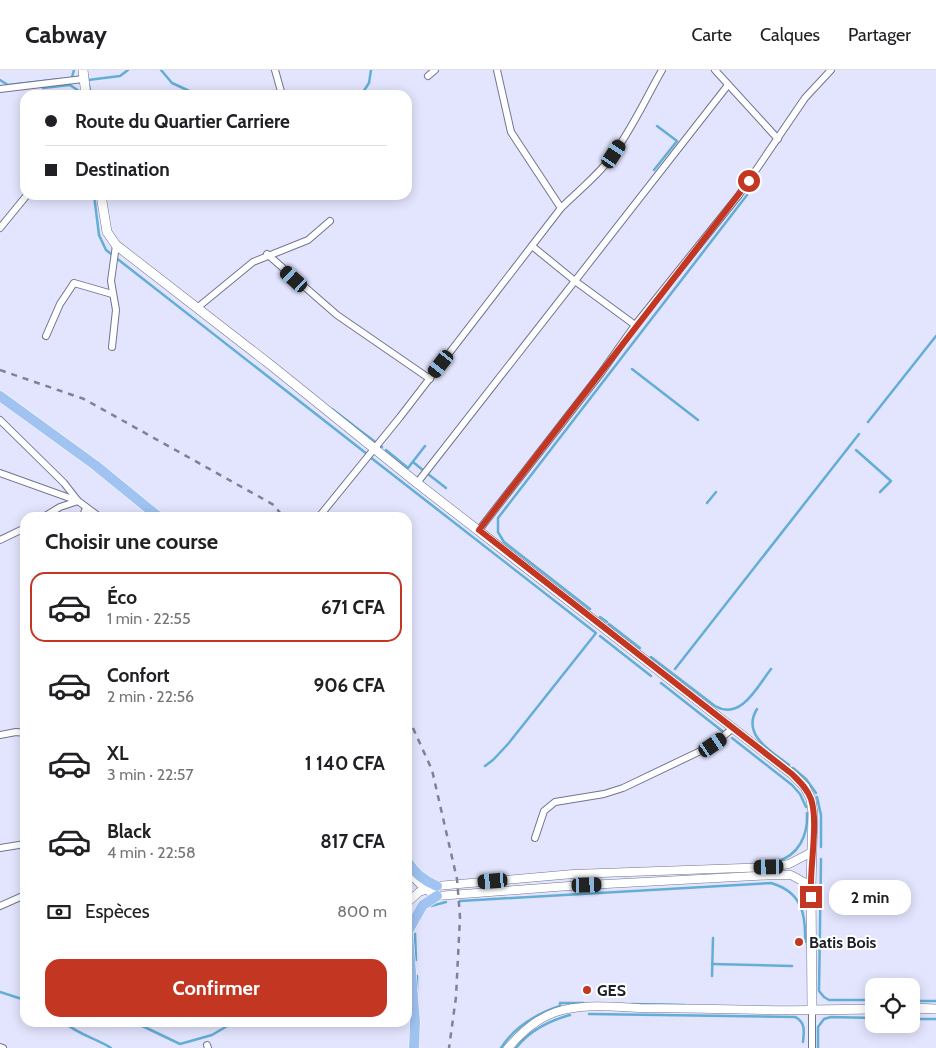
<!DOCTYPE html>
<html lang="fr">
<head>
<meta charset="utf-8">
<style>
	body { margin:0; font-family:Cabin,sans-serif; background:#f2f2f2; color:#202124; height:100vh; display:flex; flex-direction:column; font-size:19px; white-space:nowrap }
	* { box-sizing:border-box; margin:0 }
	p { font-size:16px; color:#757577 }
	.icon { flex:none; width:28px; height:28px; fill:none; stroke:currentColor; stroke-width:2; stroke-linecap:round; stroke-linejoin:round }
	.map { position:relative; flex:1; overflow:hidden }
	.drawer { position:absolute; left:20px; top:442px; width:392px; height:515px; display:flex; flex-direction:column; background:#fff; border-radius:15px; box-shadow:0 2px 12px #0003 }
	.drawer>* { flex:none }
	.hud { position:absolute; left:20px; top:20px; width:392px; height:110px; border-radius:15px; box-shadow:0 2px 12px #0003; display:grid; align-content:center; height:110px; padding:0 25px; background:#fff }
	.fabs { position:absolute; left:865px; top:908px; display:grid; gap:10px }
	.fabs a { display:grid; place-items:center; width:55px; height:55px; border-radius:10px; background:#fff; box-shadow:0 2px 12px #0003; font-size:25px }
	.end { position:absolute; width:22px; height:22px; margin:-11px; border:6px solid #c23622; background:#fff; box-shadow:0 0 0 2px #fff }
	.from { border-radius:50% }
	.bubble { position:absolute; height:35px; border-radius:15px; background:#fff; box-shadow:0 2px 12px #0003; font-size:16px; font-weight:700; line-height:35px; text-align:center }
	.car { position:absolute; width:15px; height:30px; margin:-15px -8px; border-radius:6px; box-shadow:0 0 4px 1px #0007; background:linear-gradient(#222 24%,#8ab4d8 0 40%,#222 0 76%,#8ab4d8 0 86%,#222 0) }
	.hud b { display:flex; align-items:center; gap:18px; height:48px; font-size:19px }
	.hud b+b { border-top:1px solid #e0e0e0 }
	.hud i { width:12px; height:12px; background:#202124 }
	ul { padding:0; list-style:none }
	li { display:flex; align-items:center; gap:15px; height:70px; margin:0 10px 8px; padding:0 15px; border:2px solid transparent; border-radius:15px }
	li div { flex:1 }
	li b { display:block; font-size:19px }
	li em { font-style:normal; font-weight:700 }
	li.selected { border-color:#c23622 }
	li>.icon { width:45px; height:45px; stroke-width:1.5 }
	h2 { padding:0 25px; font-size:22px; line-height:60px }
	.pay { display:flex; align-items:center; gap:12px; height:55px; padding:0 25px; font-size:19px }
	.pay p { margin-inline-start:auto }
	.primary-button { display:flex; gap:10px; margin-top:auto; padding:10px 25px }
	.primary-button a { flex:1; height:58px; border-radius:15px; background:#c23622; color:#fff; font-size:20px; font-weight:700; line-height:58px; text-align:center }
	header { display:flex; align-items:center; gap:30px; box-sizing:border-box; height:70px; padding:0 25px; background:#fff; border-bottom:1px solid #e0e0e0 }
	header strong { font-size:24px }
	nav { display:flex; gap:28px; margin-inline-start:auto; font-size:18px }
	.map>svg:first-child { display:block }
</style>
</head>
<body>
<header>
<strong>Cabway</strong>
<nav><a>Carte</a><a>Calques</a><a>Partager</a></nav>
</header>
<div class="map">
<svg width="936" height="978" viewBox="0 0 936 978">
	<rect width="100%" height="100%" fill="#e2e5fd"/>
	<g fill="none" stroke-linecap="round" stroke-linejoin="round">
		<g stroke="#64add5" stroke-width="2.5">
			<path d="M 161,0 L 172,13 L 198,25"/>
			<path d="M 72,7 L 74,0"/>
			<path d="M 0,10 L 8,15 L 61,9"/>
			<path d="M 88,10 L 120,6 L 128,0"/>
			<path d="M 89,15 L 91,25"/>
			<path d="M 43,18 L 70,15 L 79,21"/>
			<path d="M 361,25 L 369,13 L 371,0"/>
			<path d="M 654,100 L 677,71 L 657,56"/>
			<path d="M 94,125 L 99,165 L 106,180 L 367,384"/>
			<path d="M 632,299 L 698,350"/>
			<path d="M 332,339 L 353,355"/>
			<path d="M 868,352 L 936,266"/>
			<path d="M 354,356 L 382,377"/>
			<path d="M 386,380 L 408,398 L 425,376"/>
			<path d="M 856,380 L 891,411 L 880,422"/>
			<path d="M 370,387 L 596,563 L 508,674 L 493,690 L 485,696"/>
			<path d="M 413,392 L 424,401"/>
			<path d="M 428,404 L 446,418"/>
			<path d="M 707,433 L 716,422"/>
			<path d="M 590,539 L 504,472 L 498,462 L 498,448 L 747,125"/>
			<path d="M 600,547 L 607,552"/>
			<path d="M 609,554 L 640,578"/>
			<path d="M 600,566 L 651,606"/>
			<path d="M 651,587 L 715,636 C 741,651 757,617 771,599"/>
			<path d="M 675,599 L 859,364"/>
			<path d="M 661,613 L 726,664"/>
			<path d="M 757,639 C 741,665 771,681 789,695"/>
			<path d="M 732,668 L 792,715 L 800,724 L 806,737"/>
			<path d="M 793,698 L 806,709 L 816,723"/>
			<path d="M 817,727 L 821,745 L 821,777"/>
			<path d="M 409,780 L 411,791"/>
			<path d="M 821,789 L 819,921 L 824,927 L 829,930 L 874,930"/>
			<path d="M 776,792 C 799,785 808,766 807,743"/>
			<path d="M 460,831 L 771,813 C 802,822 806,844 805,872"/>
			<path d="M 431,836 L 446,832"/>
			<path d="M 415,864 L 416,890"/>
			<path d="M 712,894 L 792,896"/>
			<path d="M 417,906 L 417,919"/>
			<path d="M 712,906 L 713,868"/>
			<path d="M 0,922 L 25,930"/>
			<path d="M 911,931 L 936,931"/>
			<path d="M 631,934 L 685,935"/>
			<path d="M 589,944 L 795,947 C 806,952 804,962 803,972"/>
			<path d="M 911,949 L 936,949"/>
			<path d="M 64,952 C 77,964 97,969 111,978"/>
			<path d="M 134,952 L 180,974 L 212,965 L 234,952"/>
			<path d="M 501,978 C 515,956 536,944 560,936 L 560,933 L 583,933"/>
			<path d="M 516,978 C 530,960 548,951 570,945"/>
			<path d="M 818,978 L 818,957 L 824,949 L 831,947 L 874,948"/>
		</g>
		<g stroke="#71758f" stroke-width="8">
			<g id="minor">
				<path d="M 275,0 L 282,25"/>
				<path d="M 715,0 L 778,69"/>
				<path d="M 428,6 L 435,0"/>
				<path d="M 0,19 L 83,9"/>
				<path d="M 561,138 C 579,120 600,104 614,83 C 633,57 646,28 662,0"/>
				<path d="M 0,158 L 27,125"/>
				<path d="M 532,176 L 575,211 L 635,255"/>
				<path d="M 267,184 L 337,245 L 430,309"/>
				<path d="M 197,238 L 253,192 L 308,170 L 330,151"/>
				<path d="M 46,266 L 60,234 L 74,213 L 112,224"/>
				<path d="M 112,277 L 116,240 L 111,211 L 116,175"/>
				<path d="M 0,350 L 64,413 L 78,431 L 60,437 L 42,448"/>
				<path d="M 0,403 L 78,431 L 101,448"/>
				<path d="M 417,413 L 728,15"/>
				<path d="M 82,448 L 86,438"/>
				<path d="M 318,448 L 400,347 L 561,138 L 511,62 L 497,0"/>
				<path d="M 479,460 L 601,303 L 635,255 L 739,125 L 805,28 L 831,0"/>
				<path d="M 0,470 L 25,458"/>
				<path d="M 0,665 L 16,662 L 25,663"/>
				<path d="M 535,768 L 544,741 L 555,732 L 604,724 L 623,718 L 713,675 L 733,658"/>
				<path d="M 0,778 L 25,774"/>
				<path d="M 0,836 L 25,825"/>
				<path d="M 207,975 L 208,978"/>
				<path d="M 0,977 L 3,978"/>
				<path d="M 812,978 L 812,940"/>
			</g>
		</g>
		<g stroke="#71758f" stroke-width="9">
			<g id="tertiary">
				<path d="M 408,802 L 425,819 L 437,826 L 569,816 L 774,805 L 791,805 L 811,816"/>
				<path d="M 408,832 L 419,822 L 437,816 L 573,804 L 769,797 L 789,794 L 812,782"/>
				<path d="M 508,978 C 522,962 536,949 556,942 C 582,933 613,937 640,938 C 698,938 755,941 812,940"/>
			</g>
		</g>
		<g stroke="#71758f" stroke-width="10">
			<g id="secondary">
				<path d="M 83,0 L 86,25"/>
				<path d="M 101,125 L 107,162 L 116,175 L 272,296 L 417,413 L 792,704 L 805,717 L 811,729 L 813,743 L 811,816 L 812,940 L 874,939"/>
				<path d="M 911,938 L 936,939"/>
			</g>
		</g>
		<g stroke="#fff" stroke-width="11">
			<g id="primary">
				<path d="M 0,326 L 95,395 L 160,448"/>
				<path d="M 408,792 C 415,804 425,811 437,816"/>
				<path d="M 408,861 L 423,835 L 437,826"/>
				<path d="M 408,865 L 415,952 L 414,978"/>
			</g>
		</g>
		<use href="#minor" stroke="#fff" stroke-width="6"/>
		<use href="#tertiary" stroke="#fff" stroke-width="8"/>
		<use href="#secondary" stroke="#fff" stroke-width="9"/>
		<use href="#primary" stroke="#a0c3f2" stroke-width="10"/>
		<g stroke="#7f8293" stroke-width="2.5" stroke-dasharray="6 6" stroke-linecap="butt">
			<path d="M 0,300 L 84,329 L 274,435 L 284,448"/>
			<path d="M 408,647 L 432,700 L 457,809 L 460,847 L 456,927 L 449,978"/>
		</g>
	</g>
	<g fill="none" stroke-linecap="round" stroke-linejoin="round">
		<path stroke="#c23622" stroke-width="6" d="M 749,111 L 479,460 L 792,704 C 799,711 807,718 811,729 C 819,753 809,800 811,827"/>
	</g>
	<g fill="#c23622" stroke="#fff" stroke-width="2">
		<circle cx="799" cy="872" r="5"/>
		<circle cx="587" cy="920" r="5"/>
	</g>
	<g text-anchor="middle" stroke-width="4" stroke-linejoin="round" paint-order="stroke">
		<g font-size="16" font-weight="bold" fill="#1c1e28" stroke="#fff" text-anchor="start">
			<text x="809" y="878">Batis Bois</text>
			<text x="597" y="926">GES</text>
		</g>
	</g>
</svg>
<div class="fabs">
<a><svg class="icon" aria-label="locate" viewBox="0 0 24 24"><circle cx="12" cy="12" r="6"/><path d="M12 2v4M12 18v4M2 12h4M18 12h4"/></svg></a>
</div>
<i class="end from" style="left:749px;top:111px"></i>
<i class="end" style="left:811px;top:827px"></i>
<div class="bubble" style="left:829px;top:810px;width:82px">2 min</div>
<i class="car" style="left:614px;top:84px;rotate:33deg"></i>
<i class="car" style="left:294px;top:209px;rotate:312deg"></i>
<i class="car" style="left:441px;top:294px;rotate:218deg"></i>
<i class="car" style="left:713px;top:675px;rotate:56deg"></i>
<i class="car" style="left:769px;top:797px;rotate:269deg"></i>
<i class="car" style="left:493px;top:811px;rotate:265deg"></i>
<i class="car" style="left:587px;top:815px;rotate:88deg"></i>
<div class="hud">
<b><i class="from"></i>Route du Quartier Carriere</b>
<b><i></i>Destination</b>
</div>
<section class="drawer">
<h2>Choisir une course</h2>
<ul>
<li class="selected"><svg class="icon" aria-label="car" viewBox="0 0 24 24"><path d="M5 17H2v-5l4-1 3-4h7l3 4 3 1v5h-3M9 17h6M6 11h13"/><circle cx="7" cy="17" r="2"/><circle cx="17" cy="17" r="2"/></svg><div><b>Éco</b><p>1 min · 22:55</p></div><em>671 CFA</em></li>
<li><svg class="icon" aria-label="car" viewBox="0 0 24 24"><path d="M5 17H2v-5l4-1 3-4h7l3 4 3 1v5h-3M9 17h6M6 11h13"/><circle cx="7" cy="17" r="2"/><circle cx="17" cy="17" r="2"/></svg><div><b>Confort</b><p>2 min · 22:56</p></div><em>906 CFA</em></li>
<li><svg class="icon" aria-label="car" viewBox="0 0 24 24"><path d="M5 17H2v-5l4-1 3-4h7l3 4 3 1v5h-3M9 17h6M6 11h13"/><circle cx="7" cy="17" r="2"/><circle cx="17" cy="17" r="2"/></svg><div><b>XL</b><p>3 min · 22:57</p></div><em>1 140 CFA</em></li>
<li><svg class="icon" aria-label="car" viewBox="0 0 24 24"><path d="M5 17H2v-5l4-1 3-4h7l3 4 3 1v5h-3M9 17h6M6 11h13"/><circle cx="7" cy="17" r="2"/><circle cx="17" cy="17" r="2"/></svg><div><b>Black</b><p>4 min · 22:58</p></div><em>817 CFA</em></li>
</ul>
<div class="pay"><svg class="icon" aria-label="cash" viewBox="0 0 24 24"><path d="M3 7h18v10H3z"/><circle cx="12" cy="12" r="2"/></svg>Espèces<p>800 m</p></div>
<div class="primary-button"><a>Confirmer</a></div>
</section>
</div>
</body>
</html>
